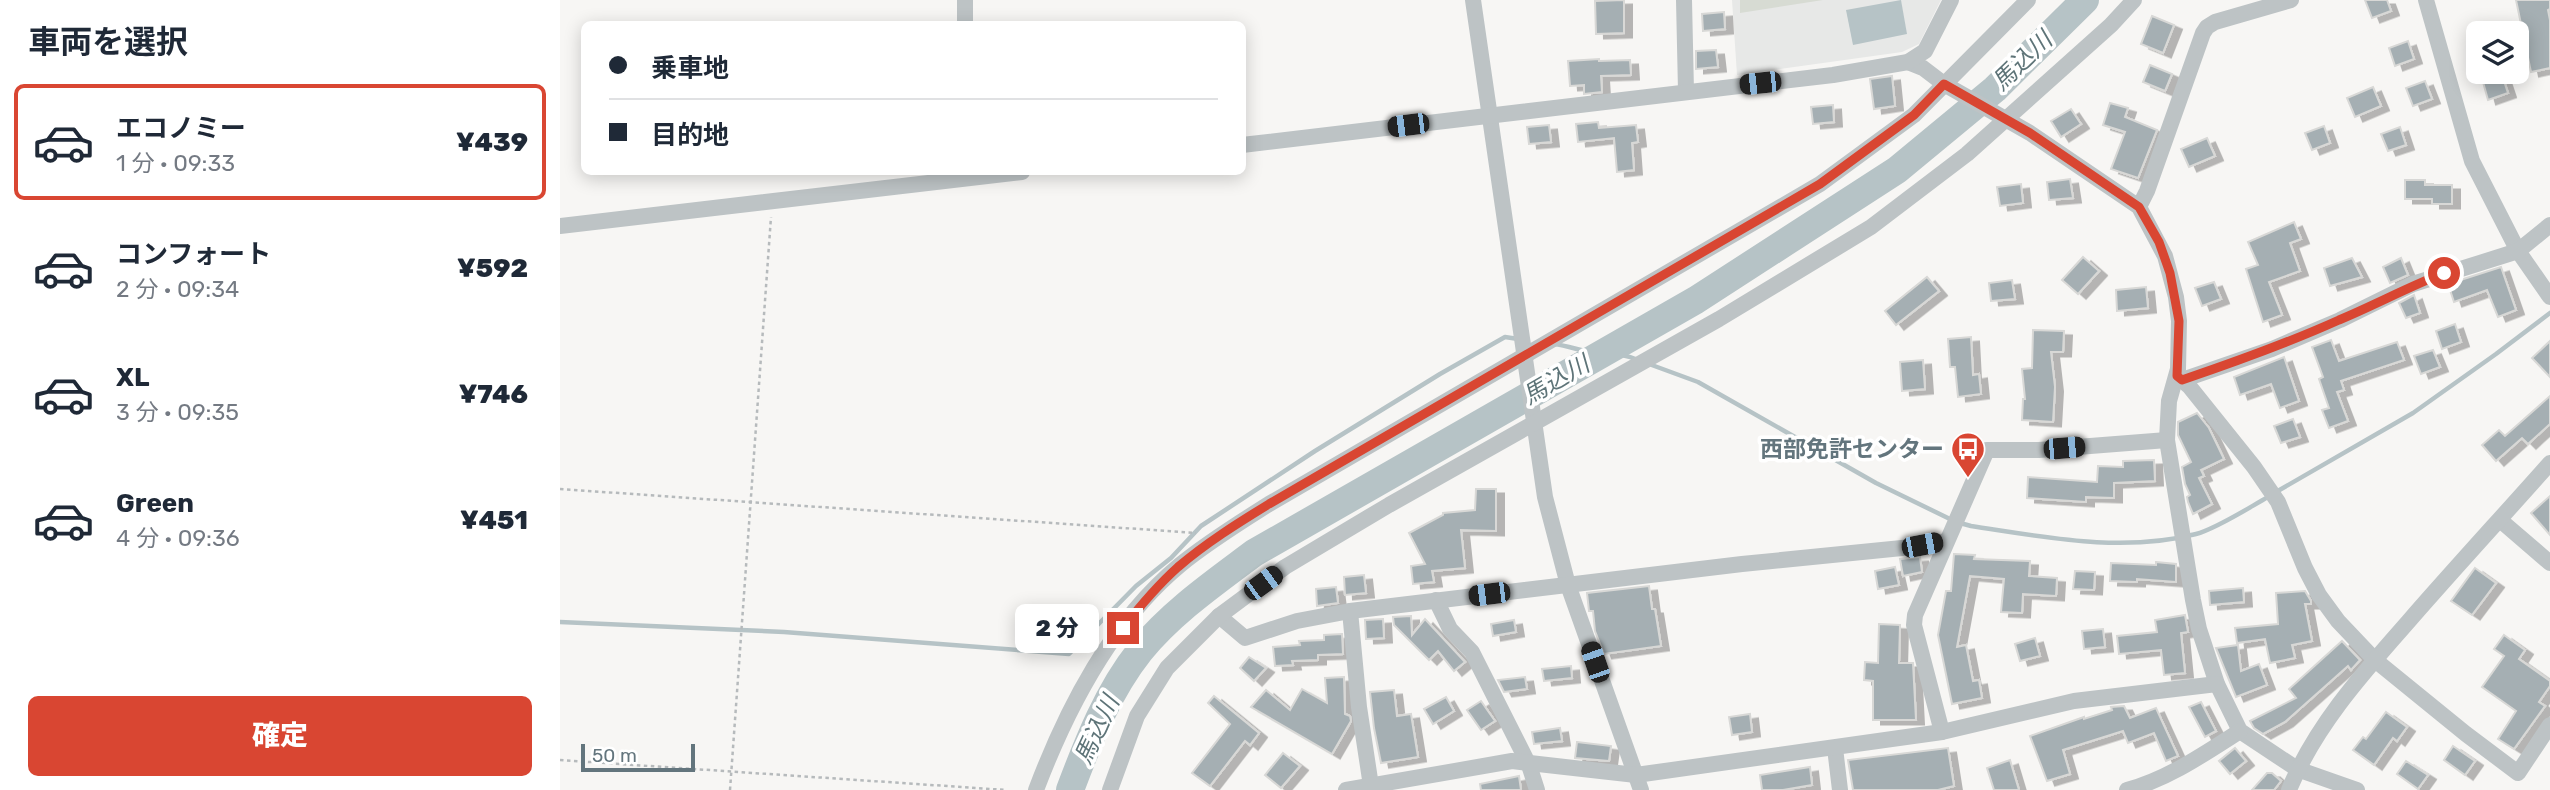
<!DOCTYPE html>
<html lang="ja">
<head>
<meta charset="utf-8">
<style>
	body { margin:0; font-family:Rubik,"Noto Sans JP",sans-serif; background:#f6f6f7; color:#1f2937; height:100vh; display:flex; flex-direction:column; font-size:26px; white-space:nowrap }
	* { box-sizing:border-box; margin:0 }
	p { font-size:23px; color:#747a83 }
	.icon { flex:none; width:38px; height:38px; fill:none; stroke:currentColor; stroke-width:2; stroke-linecap:round; stroke-linejoin:round }
	.map { position:relative; flex:1; overflow:hidden }
	.sheet { display:flex; flex-direction:column; background:#fff; width:560px }
	.sheet>* { flex:none }
	.guide { position:absolute; left:21px; top:21px; width:665px; height:154px; border-radius:10px; box-shadow:0 4px 18px #0003; display:grid; align-content:center; height:154px; padding:0 28px; background:#fff }
	.buttons { position:absolute; left:1906px; top:21px; display:grid; gap:14px }
	.buttons a { display:grid; place-items:center; width:63px; height:63px; border-radius:10px; background:#fff; box-shadow:0 4px 18px #0003; font-size:35px }
	.scale { position:absolute; left:21px; bottom:18px; width:114px; box-sizing:border-box; padding-left:7px; border:4px solid #63757d; border-top:0; font-size:19px; line-height:24px; white-space:nowrap; color:#63757d; -webkit-text-stroke:5px #fff; paint-order:stroke }
	.end { position:absolute; width:32px; height:32px; margin:-16px; border:9px solid #d94632; background:#fff; box-shadow:0 0 0 4px #fff }
	.from { border-radius:50% }
	.bubble { position:absolute; height:49px; border-radius:10px; background:#fff; box-shadow:0 4px 18px #0003; font-size:23px; font-weight:800; line-height:49px; text-align:center }
	.car { position:absolute; width:21px; height:42px; margin:-21px -10px; border-radius:9px; box-shadow:0 0 5px 2px #0007; background:linear-gradient(#222 24%,#8ab4d8 0 40%,#222 0 76%,#8ab4d8 0 86%,#222 0) }
	.guide b { display:flex; align-items:center; gap:24px; height:66px; font-size:26px }
	.guide b+b { border-top:2px solid #e0e1e3 }
	.guide i { width:18px; height:18px; background:#1f2937 }
	ul { padding:0; list-style:none }
	li { display:flex; align-items:center; gap:21px; height:116px; margin:0 14px 10px; padding:0 14px; border:4px solid transparent; border-radius:10px }
	li div { flex:1 }
	li b { display:block; font-size:26px }
	li em { font-style:normal; font-weight:800 }
	li.selected { border-color:#d94632 }
	li>.icon { width:63px; height:63px; stroke-width:1.5 }
	h2 { padding:0 28px; font-size:32px; line-height:84px }
	.cta { display:flex; gap:14px; margin-top:auto; padding:14px 28px }
	.cta a { flex:1; height:80px; border-radius:10px; background:#d94632; color:#fff; font-size:28px; font-weight:800; line-height:80px; text-align:center }
	main { display:flex; flex:1; min-height:0 }
	.map>svg:first-child { display:block }
</style>
</head>
<body>
<main>
<section class="sheet">
<h2>車両を選択</h2>
<ul>
<li class="selected"><svg class="icon" aria-label="car" viewBox="0 0 24 24"><path d="M5 17H2v-5l4-1 3-4h7l3 4 3 1v5h-3M9 17h6M6 11h13"/><circle cx="7" cy="17" r="2"/><circle cx="17" cy="17" r="2"/></svg><div><b>エコノミー</b><p>1 分 · 09:33</p></div><em>¥439</em></li>
<li><svg class="icon" aria-label="car" viewBox="0 0 24 24"><path d="M5 17H2v-5l4-1 3-4h7l3 4 3 1v5h-3M9 17h6M6 11h13"/><circle cx="7" cy="17" r="2"/><circle cx="17" cy="17" r="2"/></svg><div><b>コンフォート</b><p>2 分 · 09:34</p></div><em>¥592</em></li>
<li><svg class="icon" aria-label="car" viewBox="0 0 24 24"><path d="M5 17H2v-5l4-1 3-4h7l3 4 3 1v5h-3M9 17h6M6 11h13"/><circle cx="7" cy="17" r="2"/><circle cx="17" cy="17" r="2"/></svg><div><b>XL</b><p>3 分 · 09:35</p></div><em>¥746</em></li>
<li><svg class="icon" aria-label="car" viewBox="0 0 24 24"><path d="M5 17H2v-5l4-1 3-4h7l3 4 3 1v5h-3M9 17h6M6 11h13"/><circle cx="7" cy="17" r="2"/><circle cx="17" cy="17" r="2"/></svg><div><b>Green</b><p>4 分 · 09:36</p></div><em>¥451</em></li>
</ul>
<div class="cta"><a>確定</a></div>
</section>
<div class="map">
<svg width="1990" height="790" viewBox="0 0 1990 790">
	<defs>
		<filter id="shadow"><feDropShadow dx="8" dy="4.5" stdDeviation="0" flood-color="#0004"/></filter>
	</defs>
	<rect width="100%" height="100%" fill="#f7f6f4"/>
	<path fill="#e7e8e7" d="M 1172,0 L 1381,0 L 1359,44 L 1342,52 L 1177,75 Z"/>
	<path fill="#d7dbd3" d="M 1180,0 L 1263,0 L 1180,13 Z"/>
	<path fill="#b6c3c6" d="M 1341,0 L 1347,34 L 1293,45 L 1286,10 Z"/>
	<g fill="none" stroke-linecap="round" stroke-linejoin="round">
		<g stroke="#b6c3c6" stroke-width="4.5">
			<path d="M 994,344 C 1011,346 1028,354 1045,354 C 1059,355 1063,354 1078,360"/>
			<path d="M 1089,364 L 1138,382 L 1316,483 L 1392,520"/>
			<path d="M 1716,492 L 1853,413 L 1936,354 L 1990,313"/>
			<path d="M 1400,523 L 1411,526 C 1485,537 1562,553 1636,534 C 1656,529 1690,507 1708,497"/>
			<path d="M 0,622 L 224,632 L 509,654 L 576,586 L 611,558 L 641,526 L 755,451 L 880,374 L 945,337 L 958,339"/>
		</g>
		<path stroke="#b6c3c6" stroke-width="28" d="M 510,790 C 528,742 548,691 580,651 C 612,612 654,583 694,553 L 1136,300 L 1337,170 L 1435,89 L 1525,0"/>
	</g>
	<g fill="#a5afb3" stroke="#d8d8d6" stroke-width="2" filter="url(#shadow)">
		<path d="M 1064,0 L 1064,33 L 1036,34 L 1035,1 Z"/>
		<path d="M 1805,0 L 1827,0 L 1831,11 L 1812,18 Z"/>
		<path d="M 1956,0 L 1990,0 L 1990,9 L 1988,10 L 1990,20 L 1990,68 L 1971,72 Z"/>
		<path d="M 1164,12 L 1165,29 L 1143,31 L 1142,14 Z"/>
		<path d="M 1592,16 L 1614,25 L 1603,53 L 1581,44 Z"/>
		<path d="M 1848,41 L 1854,59 L 1835,66 L 1829,48 Z"/>
		<path d="M 1156,50 L 1158,67 L 1136,69 L 1136,51 Z"/>
		<path d="M 1039,59 L 1039,61 L 1070,60 L 1071,75 L 1041,76 L 1042,92 L 1024,94 L 1024,85 L 1010,86 L 1008,61 Z"/>
		<path d="M 1590,65 L 1612,74 L 1605,91 L 1583,82 Z"/>
		<path d="M 1942,75 L 1948,93 L 1928,100 L 1923,82 Z"/>
		<path d="M 1332,76 L 1335,106 L 1314,109 L 1310,79 Z"/>
		<path d="M 1865,81 L 1872,99 L 1853,106 L 1846,88 Z"/>
		<path d="M 1813,87 L 1821,106 L 1795,117 L 1787,98 Z"/>
		<path d="M 1550,103 L 1568,108 L 1565,117 L 1597,130 L 1578,178 L 1551,169 L 1565,132 L 1543,125 Z"/>
		<path d="M 1273,105 L 1274,122 L 1253,124 L 1251,107 Z"/>
		<path d="M 1511,109 L 1521,124 L 1501,137 L 1491,121 Z"/>
		<path d="M 1038,122 L 1039,128 L 1076,125 L 1078,142 L 1072,143 L 1074,170 L 1057,172 L 1054,138 L 1018,142 L 1016,124 Z"/>
		<path d="M 989,125 L 991,142 L 969,144 L 967,127 Z"/>
		<path d="M 1764,126 L 1770,143 L 1752,150 L 1745,133 Z"/>
		<path d="M 1840,127 L 1846,145 L 1828,151 L 1821,134 Z"/>
		<path d="M 1647,138 L 1655,156 L 1629,167 L 1621,149 Z"/>
		<path d="M 1510,179 L 1513,198 L 1489,200 L 1487,182 Z"/>
		<path d="M 1845,180 L 1865,180 L 1865,185 L 1892,185 L 1892,204 L 1872,204 L 1872,199 L 1845,199 Z"/>
		<path d="M 1461,184 L 1463,203 L 1440,206 L 1437,187 Z"/>
		<path d="M 1734,222 L 1741,239 L 1730,243 L 1740,271 L 1709,282 L 1722,315 L 1703,322 L 1686,269 L 1698,265 L 1688,242 Z"/>
		<path d="M 1523,257 L 1539,271 L 1518,294 L 1502,280 Z"/>
		<path d="M 1792,258 L 1802,277 L 1770,286 L 1764,268 Z"/>
		<path d="M 1841,258 L 1848,275 L 1830,283 L 1823,267 Z"/>
		<path d="M 1941,267 L 1956,310 L 1938,317 L 1927,290 L 1894,302 L 1888,284 Z"/>
		<path d="M 1367,277 L 1379,291 L 1336,325 L 1325,311 Z"/>
		<path d="M 1452,280 L 1455,299 L 1431,301 L 1429,283 Z"/>
		<path d="M 1654,282 L 1661,299 L 1642,306 L 1635,288 Z"/>
		<path d="M 1586,287 L 1588,308 L 1557,311 L 1556,290 Z"/>
		<path d="M 1854,295 L 1860,313 L 1846,318 L 1839,303 Z"/>
		<path d="M 1895,324 L 1901,342 L 1882,349 L 1876,331 Z"/>
		<path d="M 1473,330 L 1504,331 L 1503,352 L 1491,352 L 1495,387 L 1493,422 L 1462,420 L 1463,399 L 1465,399 L 1462,369 L 1472,368 Z"/>
		<path d="M 1411,337 L 1413,375 L 1419,374 L 1421,394 L 1398,397 L 1395,367 L 1390,367 L 1388,339 Z"/>
		<path d="M 1771,340 L 1779,361 L 1837,342 L 1844,360 L 1781,381 L 1784,390 L 1777,392 L 1788,421 L 1769,428 L 1762,410 L 1769,408 L 1759,379 L 1763,377 L 1752,347 Z"/>
		<path d="M 1990,341 L 1990,377 L 1972,358 Z"/>
		<path d="M 1873,350 L 1880,367 L 1861,374 L 1854,356 Z"/>
		<path d="M 1724,357 L 1739,401 L 1720,408 L 1711,384 L 1680,395 L 1674,377 Z"/>
		<path d="M 1363,360 L 1365,389 L 1342,391 L 1340,362 Z"/>
		<path d="M 1990,396 L 1990,424 L 1968,444 L 1962,438 L 1936,461 L 1922,445 L 1939,430 L 1945,436 Z"/>
		<path d="M 1637,413 L 1649,428 L 1664,459 L 1641,470 L 1644,476 L 1639,478 L 1652,504 L 1633,514 L 1628,502 L 1627,497 L 1630,495 L 1625,484 L 1622,467 L 1631,462 L 1618,435 L 1618,422 Z"/>
		<path d="M 1733,419 L 1740,437 L 1721,443 L 1714,426 Z"/>
		<path d="M 1594,460 L 1595,481 L 1554,483 L 1554,498 L 1526,497 L 1526,502 L 1467,498 L 1468,477 L 1537,482 L 1538,466 L 1563,467 L 1563,461 Z"/>
		<path d="M 916,489 L 936,489 L 936,531 L 901,530 L 905,568 L 872,571 L 874,582 L 853,584 L 851,566 L 865,564 L 849,533 L 883,515 L 883,513 L 915,510 Z"/>
		<path d="M 1990,496 L 1990,535 L 1971,513 Z"/>
		<path d="M 1394,554 L 1415,555 L 1414,559 L 1470,561 L 1469,576 L 1497,578 L 1496,596 L 1463,594 L 1462,613 L 1441,612 L 1444,579 L 1410,576 L 1397,647 L 1406,645 L 1413,681 L 1419,680 L 1422,698 L 1392,704 L 1378,635 L 1386,591 L 1391,591 Z"/>
		<path d="M 1360,557 L 1362,572 L 1343,576 L 1340,559 Z"/>
		<path d="M 1596,562 L 1616,564 L 1616,582 L 1577,579 L 1577,582 L 1550,581 L 1551,563 L 1596,565 Z"/>
		<path d="M 1335,567 L 1339,585 L 1318,589 L 1315,571 Z"/>
		<path d="M 1915,568 L 1936,583 L 1912,615 L 1891,601 Z"/>
		<path d="M 1515,571 L 1535,572 L 1534,590 L 1513,589 Z"/>
		<path d="M 804,575 L 806,593 L 785,595 L 784,577 Z"/>
		<path d="M 1089,586 L 1092,609 L 1095,609 L 1101,646 L 1044,654 L 1035,631 L 1033,611 L 1029,611 L 1027,593 Z"/>
		<path d="M 776,587 L 778,603 L 757,606 L 756,589 Z"/>
		<path d="M 1683,588 L 1684,602 L 1650,605 L 1649,591 Z"/>
		<path d="M 1745,591 L 1751,601 L 1751,604 L 1745,604 L 1752,641 L 1732,645 L 1735,658 L 1710,663 L 1705,639 L 1677,643 L 1675,628 L 1718,624 L 1716,593 Z"/>
		<path d="M 1625,615 L 1628,632 L 1621,633 L 1625,673 L 1604,675 L 1601,650 L 1559,654 L 1557,636 L 1597,632 L 1595,620 Z"/>
		<path d="M 851,616 L 852,635 L 865,619 L 905,662 L 894,671 L 878,651 L 869,660 L 834,625 L 833,617 Z"/>
		<path d="M 823,619 L 824,638 L 806,639 L 805,620 Z"/>
		<path d="M 954,620 L 956,632 L 933,636 L 931,624 Z"/>
		<path d="M 1319,624 L 1340,625 L 1339,663 L 1353,663 L 1356,720 L 1313,720 L 1313,681 L 1304,680 L 1305,662 L 1318,663 Z"/>
		<path d="M 1543,629 L 1545,647 L 1524,649 L 1522,631 Z"/>
		<path d="M 782,634 L 783,654 L 758,655 L 758,660 L 732,661 L 733,665 L 715,666 L 713,647 L 740,645 L 739,641 L 764,640 L 764,635 Z"/>
		<path d="M 1944,635 L 1965,650 L 1959,659 L 1990,681 L 1990,686 L 1979,702 L 1985,706 L 1954,749 L 1938,739 L 1956,711 L 1922,687 L 1944,656 L 1934,649 Z"/>
		<path d="M 1475,638 L 1480,656 L 1460,661 L 1455,644 Z"/>
		<path d="M 1782,641 L 1800,660 L 1791,670 L 1788,666 L 1725,722 L 1703,734 L 1694,728 L 1690,721 L 1736,698 L 1729,689 Z"/>
		<path d="M 1678,645 L 1681,671 L 1699,664 L 1707,685 L 1676,697 L 1656,648 Z"/>
		<path d="M 689,657 L 706,668 L 694,681 L 680,668 Z"/>
		<path d="M 1011,666 L 1012,678 L 984,681 L 982,669 Z"/>
		<path d="M 784,677 L 785,714 L 790,716 L 791,721 L 772,754 L 691,707 L 706,690 L 730,710 L 742,689 L 767,703 L 765,678 Z"/>
		<path d="M 965,677 L 967,689 L 944,692 L 938,680 Z"/>
		<path d="M 834,690 L 837,716 L 851,714 L 858,757 L 821,763 L 814,728 L 810,692 Z"/>
		<path d="M 654,696 L 699,733 L 690,745 L 685,741 L 650,786 L 632,773 L 670,724 L 648,703 Z"/>
		<path d="M 886,697 L 894,711 L 873,724 L 864,709 Z"/>
		<path d="M 921,701 L 935,721 L 921,730 L 907,710 Z"/>
		<path d="M 1641,702 L 1656,731 L 1645,737 L 1629,707 Z"/>
		<path d="M 1564,706 L 1570,718 L 1596,708 L 1618,756 L 1606,761 L 1594,733 L 1568,743 L 1563,731 L 1503,750 L 1510,774 L 1487,781 L 1470,736 L 1524,717 L 1524,719 L 1552,710 L 1551,707 Z"/>
		<path d="M 1826,712 L 1847,727 L 1837,741 L 1833,738 L 1814,765 L 1793,750 L 1803,737 L 1806,739 Z"/>
		<path d="M 1190,714 L 1192,732 L 1172,735 L 1169,717 Z"/>
		<path d="M 1000,728 L 1002,741 L 974,744 L 972,732 Z"/>
		<path d="M 1017,742 L 1051,746 L 1049,761 L 1015,758 Z"/>
		<path d="M 1893,746 L 1915,761 L 1905,775 L 1884,760 Z"/>
		<path d="M 1388,748 L 1394,786 L 1378,790 L 1293,790 L 1288,760 Z"/>
		<path d="M 1675,748 L 1686,761 L 1670,774 L 1659,761 Z"/>
		<path d="M 723,753 L 740,766 L 721,788 L 705,775 Z"/>
		<path d="M 1450,760 L 1459,790 L 1434,790 L 1427,768 Z"/>
		<path d="M 1846,761 L 1868,775 L 1858,789 L 1837,774 Z"/>
		<path d="M 1250,767 L 1252,785 L 1223,790 L 1202,790 L 1200,775 Z"/>
		<path d="M 1707,773 L 1712,773 L 1721,781 L 1714,790 L 1692,790 Z"/>
		<path d="M 959,776 L 961,790 L 921,790 L 920,784 Z"/>
	</g>
	<g fill="none" stroke-linecap="round" stroke-linejoin="round">
		<g stroke="#b6babc" stroke-width="2.5" stroke-dasharray="3.5 3.5" stroke-linecap="butt">
			<path d="M 0,489 L 636,533"/>
			<path d="M 0,760 L 446,790"/>
			<path d="M 170,790 L 211,217"/>
		</g>
		<g stroke="#bdc3c5" stroke-width="16">
			<path d="M 405,0 L 405,24"/>
			<path d="M 913,0 L 985,497 L 1008,585 L 1081,790"/>
			<path d="M 1124,0 L 1126,91"/>
			<path d="M 1866,0 L 1912,161 L 1958,251 L 1990,297"/>
			<path d="M 1348,62 L 1363,68 L 1384,84 L 1470,133 L 1579,207 L 1605,256 L 1616,297 L 1619,321 L 1618,369 L 1609,401 L 1607,440 L 1633,600 L 1639,629 L 1657,684 L 1680,731 L 1737,769 L 1797,790"/>
			<path d="M 682,145 L 1273,75 L 1348,62 L 1365,51 L 1391,0"/>
			<path d="M 1579,207 L 1587,191 L 1643,33 L 1647,27 L 1655,22 L 1731,0"/>
			<path d="M 0,226 L 462,172"/>
			<path d="M 1617,376 L 1629,386 L 1694,467 L 1718,502 L 1745,568 L 1759,595 L 1778,621 L 1815,660 L 1906,734 L 1958,773 L 1990,725"/>
			<path d="M 1622,380 L 1712,349 L 1780,320 L 1853,284 L 1958,251 L 1990,225"/>
			<path d="M 1940,520 L 1990,563"/>
			<path d="M 876,600 L 890,629 L 912,652 L 969,765 L 977,790"/>
			<path d="M 790,611 L 799,707 L 811,786"/>
			<path d="M 659,616 L 685,638 L 737,621 L 790,611 L 1182,564 L 1362,546 L 1386,541"/>
			<path d="M 1382,732 L 1354,625 L 1355,615 L 1427,450 L 1479,450 L 1607,440"/>
			<path d="M 1275,748 L 1280,790"/>
			<path d="M 476,790 C 507,708 551,622 620,565 C 648,542 679,523 709,504 L 1260,184 L 1354,115 L 1468,0"/>
			<path d="M 550,790 L 577,716 L 607,668 L 659,616 L 725,567 L 829,505 L 1159,319 L 1311,227 L 1407,154 L 1551,25 L 1574,0"/>
			<path d="M 786,790 L 952,761 L 1076,775 L 1382,732 L 1514,701 L 1657,684"/>
			<path d="M 1567,790 C 1608,779 1644,754 1680,731"/>
			<path d="M 1729,790 C 1755,726 1803,673 1848,622 C 1895,568 1943,516 1990,463"/>
		</g>
	</g>
	<g fill="none" stroke-linecap="round" stroke-linejoin="round">
		<path stroke="#d94632" stroke-width="9" d="M 563,628 C 580,606 598,585 618,567 C 646,543 678,523 709,504 L 1260,184 L 1354,115 L 1384,84 L 1470,133 L 1579,207 L 1599,242 L 1610,273 L 1619,321 L 1617,376 L 1622,380 C 1675,362 1728,343 1779,320 C 1815,305 1848,287 1884,273"/>
	</g>
	<defs>
		<g id="bus-pin" transform="scale(1.75)"><path d="M0 17L-7.5 6A9.5 9.5 0 1 1 7.5 6Z" fill="#d94632" stroke="#fff"/><path d="M-5-6H5V4H4V6H2V4H-2V6H-4V4H-5ZM-3.5-4V0h7V-4ZM-3.5 1.2v1.5H-2V1.2ZM2 1.2v1.5H3.5V1.2Z" fill="#fff"/></g>
	</defs>
	<g fill-rule="evenodd">
		<use href="#bus-pin" x="1408" y="449"/>
	</g>
	<g text-anchor="middle" stroke-width="7" stroke-linejoin="round" paint-order="stroke">
		<g font-size="23" font-weight="bold" fill="#63757d" stroke="#fff" text-anchor="end">
			<text x="1384" y="457">西部免許センター</text>
		</g>
		<g font-size="24" font-style="italic" fill="#5e7478" stroke="#fff">
			<text transform="translate(1462 61) rotate(-44)" y="8">馬込川</text>
			<text transform="translate(996 380) rotate(-30)" y="8">馬込川</text>
			<text transform="translate(537 730) rotate(-65)" y="8">馬込川</text>
		</g>
	</g>
</svg>
<div class="buttons">
<a><svg class="icon" aria-label="layers" viewBox="0 0 24 24"><path d="M12 4l9 5-9 5-9-5zM3 14l9 5 9-5"/></svg></a>
</div>
<div class="scale">50 m</div>
<i class="end from" style="left:1884px;top:273px"></i>
<i class="end" style="left:563px;top:628px"></i>
<div class="bubble" style="left:455px;top:604px;width:84px">2 分</div>
<i class="car" style="left:1200px;top:83px;rotate:264deg"></i>
<i class="car" style="left:848px;top:125px;rotate:263deg"></i>
<i class="car" style="left:1504px;top:448px;rotate:85deg"></i>
<i class="car" style="left:1362px;top:545px;rotate:79deg"></i>
<i class="car" style="left:703px;top:583px;rotate:54deg"></i>
<i class="car" style="left:929px;top:594px;rotate:263deg"></i>
<i class="car" style="left:1035px;top:662px;rotate:341deg"></i>
<div class="guide">
<b><i class="from"></i>乗車地</b>
<b><i></i>目的地</b>
</div>
</div>
</main>
</body>
</html>
